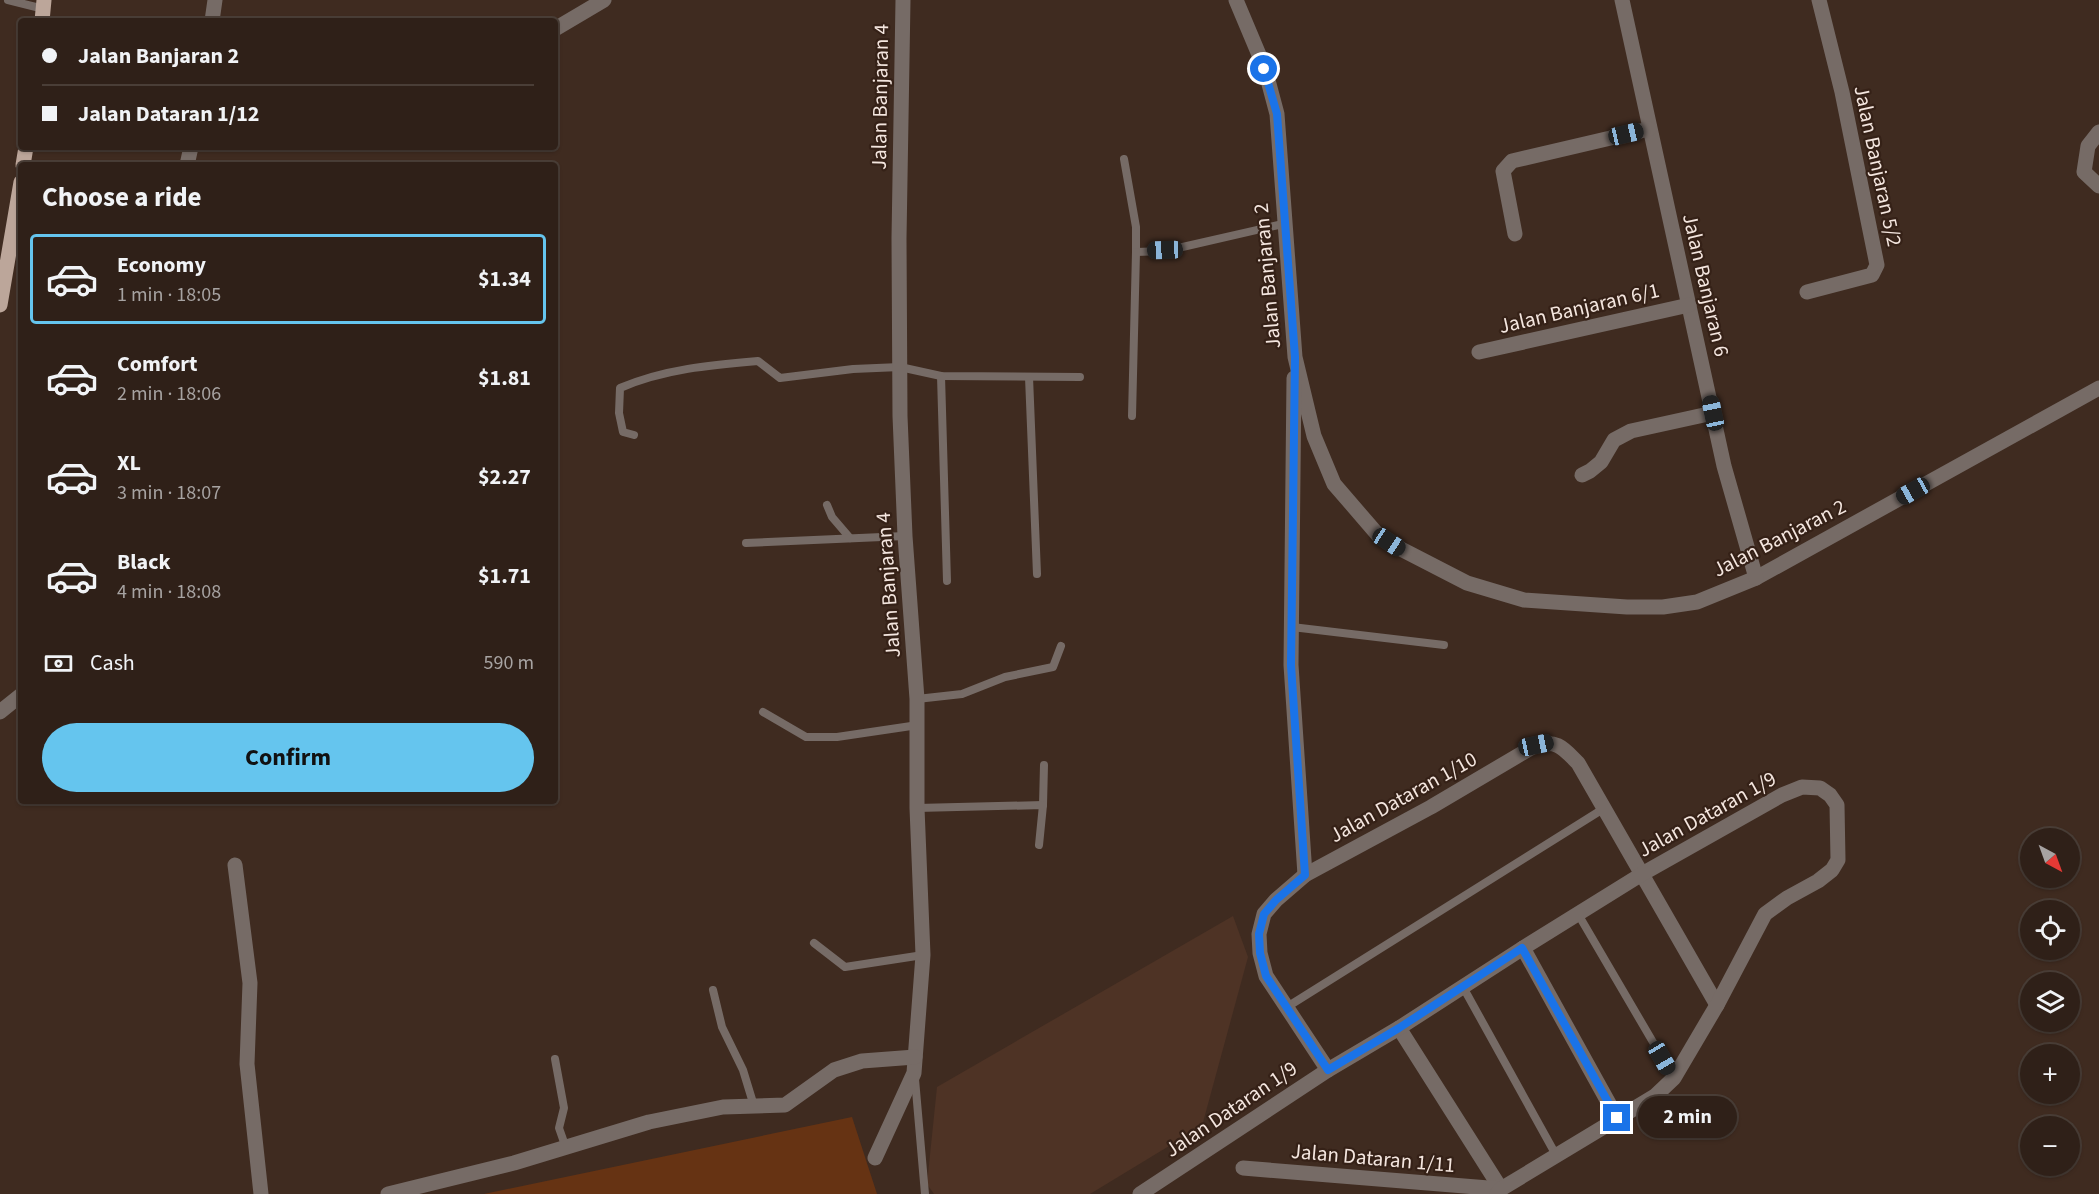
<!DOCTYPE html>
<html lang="en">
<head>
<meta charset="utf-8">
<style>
	body { margin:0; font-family:"Source Sans 3",sans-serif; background:#372821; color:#f1f3f6; height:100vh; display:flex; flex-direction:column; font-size:22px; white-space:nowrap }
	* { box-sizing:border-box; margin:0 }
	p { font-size:20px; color:#a7a3a2 }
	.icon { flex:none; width:33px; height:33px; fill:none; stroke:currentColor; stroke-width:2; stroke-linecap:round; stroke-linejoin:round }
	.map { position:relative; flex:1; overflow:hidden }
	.panel { position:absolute; left:18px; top:162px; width:540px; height:642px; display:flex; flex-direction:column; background:#2f2018; border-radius:6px; box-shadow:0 2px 4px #0004,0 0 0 2px #4a3e37 }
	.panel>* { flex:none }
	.banner { position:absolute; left:18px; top:18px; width:540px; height:132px; border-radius:6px; box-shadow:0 2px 4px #0004,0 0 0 2px #4a3e37; display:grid; align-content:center; height:132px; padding:0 24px; background:#2f2018 }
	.needle { width:39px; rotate:139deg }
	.tools { position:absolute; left:2020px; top:828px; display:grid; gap:12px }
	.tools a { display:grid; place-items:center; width:60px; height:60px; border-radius:50%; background:#2f2018; box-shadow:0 2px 4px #0004,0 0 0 2px #4a3e37; font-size:30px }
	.end { position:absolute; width:27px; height:27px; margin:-14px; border:8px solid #1a73e8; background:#fff; box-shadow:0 0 0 3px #fff }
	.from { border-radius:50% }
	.bubble { position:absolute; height:42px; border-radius:21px; background:#2f2018; box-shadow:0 2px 4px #0004,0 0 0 2px #4a3e37; font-size:20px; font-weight:700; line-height:42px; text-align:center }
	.car { position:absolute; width:18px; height:36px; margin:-18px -9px; border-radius:8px; box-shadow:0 0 4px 2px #0007; background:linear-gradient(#222 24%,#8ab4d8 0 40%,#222 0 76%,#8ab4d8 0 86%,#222 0) }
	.banner b { display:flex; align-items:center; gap:21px; height:57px; font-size:22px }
	.banner b+b { border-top:2px solid #4a3e37 }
	.banner i { width:15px; height:15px; background:#f1f3f6 }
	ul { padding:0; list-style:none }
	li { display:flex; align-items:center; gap:18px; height:90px; margin:0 12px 9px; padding:0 12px; border:3px solid transparent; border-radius:6px }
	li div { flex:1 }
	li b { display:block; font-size:22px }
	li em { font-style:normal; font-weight:700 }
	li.current { border-color:#65c5ee }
	li>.icon { width:54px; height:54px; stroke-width:1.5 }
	h2 { padding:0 24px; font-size:27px; line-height:72px }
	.pay { display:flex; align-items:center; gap:15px; height:66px; padding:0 24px; font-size:22px }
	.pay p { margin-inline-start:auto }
	.action { display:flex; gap:12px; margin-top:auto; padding:12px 24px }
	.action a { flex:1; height:69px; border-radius:36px; background:#65c5ee; color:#111; font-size:24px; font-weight:700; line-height:69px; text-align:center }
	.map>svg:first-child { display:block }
</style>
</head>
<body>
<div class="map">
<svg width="2099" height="1194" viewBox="0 0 2099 1194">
	<rect width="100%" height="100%" fill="#3f2b20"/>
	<path fill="#4e3325" d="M 1233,916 L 1248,957 L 1202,1126 L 1090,1194 L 934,1194 L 927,1184 L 937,1087 Z"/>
	<path fill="#663313" d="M 852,1117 L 877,1194 L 484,1194 Z"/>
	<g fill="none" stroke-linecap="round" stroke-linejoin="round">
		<g stroke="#766b66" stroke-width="8">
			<path d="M 8,0 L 44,9"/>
			<path d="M 1124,159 L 1136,227 L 1136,252 L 1165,251 L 1283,224"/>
			<path d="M 941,376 L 947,581"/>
			<path d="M 1029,377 L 1037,574"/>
			<path d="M 1132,416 L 1136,252"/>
			<path d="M 634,435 L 623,432 L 619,413 L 620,388 C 664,369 711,365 758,361 L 780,378 L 853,369 L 900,367 L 941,376 L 1080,377"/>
			<path d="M 827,505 L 832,517 L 850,538"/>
			<path d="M 746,543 L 905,536"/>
			<path d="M 1292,627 L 1444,645"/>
			<path d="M 917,699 L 962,694 L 1005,677 L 1053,667 L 1061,646"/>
			<path d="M 763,712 L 806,737 L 837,737 L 918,725"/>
			<path d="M 1043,805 L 1044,765"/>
			<path d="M 917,808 L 1043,805 L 1039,845"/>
			<path d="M 1578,914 L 1674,1078"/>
			<path d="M 814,943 L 845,967 L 923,955"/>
			<path d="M 1463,987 L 1556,1155"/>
			<path d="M 713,990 L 722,1027 L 743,1070 L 754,1106"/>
			<path d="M 1287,1007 L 1603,809"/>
			<path d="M 555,1059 L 564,1108 L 559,1128 L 566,1148"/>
			<path d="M 915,1079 L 925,1194"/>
		</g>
		<g stroke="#766b66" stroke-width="15">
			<path d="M 1236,0 L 1265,69 L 1277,114 L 1295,357 L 1314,436 L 1334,484 L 1378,535 L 1401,549 L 1467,583 L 1524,600 L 1627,607 L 1663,607 L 1697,602 L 1756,578 L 2099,388"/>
			<path d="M 1622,0 L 1724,466 L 1756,578"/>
			<path d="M 212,21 L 215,0"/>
			<path d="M 555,29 L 604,0"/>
			<path d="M 2099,132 L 2088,146 L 2084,172 L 2099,186"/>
			<path d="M 187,165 L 191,147"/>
			<path d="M 1515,234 L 1503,171 L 1512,161 L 1649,129"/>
			<path d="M 1807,292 L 1872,275 L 1877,265 L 1842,92 L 1819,0"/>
			<path d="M 1479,352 L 1689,305"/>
			<path d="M 1294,378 L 1291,665 L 1305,875"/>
			<path d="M 1582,475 L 1590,471 L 1601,462 L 1614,440 L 1631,431 L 1713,413"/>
			<path d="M 0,712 L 21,695"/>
			<path d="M 235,865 L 250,983 L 247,1064 L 261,1194"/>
			<path d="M 1523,948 L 1617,1118"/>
			<path d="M 1399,1028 L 1501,1189"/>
			<path d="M 1328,1070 L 1266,976 L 1260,953 L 1259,934 L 1264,914 L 1276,900 L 1305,875 L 1431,807 L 1536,745 C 1558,740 1563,748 1578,763 L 1717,1005"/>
			<path d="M 875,1158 L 914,1073 L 923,955 L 917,808 L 917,699 L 905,536 L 900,416 L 899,238 L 903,0"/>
			<path d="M 1243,1168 L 1501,1189"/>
			<path d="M 388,1194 L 514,1163 L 649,1122 L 723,1107 L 785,1105 L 834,1070 L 862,1061 L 915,1057"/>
			<path d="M 1140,1194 L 1328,1070 L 1399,1028 L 1523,948 L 1642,874 L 1782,795 L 1802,787 L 1820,788 L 1830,795 L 1837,805 L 1838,860 L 1832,870 L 1818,881 L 1787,898 L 1765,914 L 1717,1005 L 1674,1078 L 1655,1096 L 1501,1189 L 1497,1194"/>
		</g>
		<g stroke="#bca69a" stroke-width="15">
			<path d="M 42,21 L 44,0"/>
			<path d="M 23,165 L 26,147"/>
			<path d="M 0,305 L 21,182"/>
		</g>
	</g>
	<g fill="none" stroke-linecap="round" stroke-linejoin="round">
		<path stroke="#1a73e8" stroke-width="8" d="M 1264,69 L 1277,114 L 1295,357 L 1291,665 L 1305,875 L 1276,900 L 1264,914 L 1259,934 L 1260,953 L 1266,976 L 1328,1070 L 1399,1028 L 1522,948 L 1617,1118"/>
	</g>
	<g text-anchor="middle" stroke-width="4.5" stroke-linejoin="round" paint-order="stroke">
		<g font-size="21" fill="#f4e6df" stroke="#352117">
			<text transform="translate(880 97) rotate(-89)" y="7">Jalan Banjaran 4</text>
			<text transform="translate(1878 166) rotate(78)" y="7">Jalan Banjaran 5/2</text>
			<text transform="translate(1267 276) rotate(-95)" y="7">Jalan Banjaran 2</text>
			<text transform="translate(1706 285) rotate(77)" y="7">Jalan Banjaran 6</text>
			<text transform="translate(1579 308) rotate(-13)" y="7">Jalan Banjaran 6/1</text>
			<text transform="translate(1779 538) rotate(-27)" y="7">Jalan Banjaran 2</text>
			<text transform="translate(888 585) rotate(-94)" y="7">Jalan Banjaran 4</text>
			<text transform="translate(1403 797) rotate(-29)" y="7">Jalan Dataran 1/10</text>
			<text transform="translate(1707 814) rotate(-29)" y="7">Jalan Dataran 1/9</text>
			<text transform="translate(1231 1109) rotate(-34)" y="7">Jalan Dataran 1/9</text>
			<text transform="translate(1373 1158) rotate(5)" y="7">Jalan Dataran 1/11</text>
		</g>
	</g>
</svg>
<div class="tools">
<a><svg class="needle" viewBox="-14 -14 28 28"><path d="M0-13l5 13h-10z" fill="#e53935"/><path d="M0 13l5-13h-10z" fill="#a7a3a2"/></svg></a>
<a><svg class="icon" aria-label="locate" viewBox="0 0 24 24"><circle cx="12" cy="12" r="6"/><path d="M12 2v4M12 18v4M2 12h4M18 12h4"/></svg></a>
<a><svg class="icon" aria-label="layers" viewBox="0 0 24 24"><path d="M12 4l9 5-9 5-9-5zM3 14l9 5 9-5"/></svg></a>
<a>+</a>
<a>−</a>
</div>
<i class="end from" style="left:1264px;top:69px"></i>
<i class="end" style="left:1617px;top:1118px"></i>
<div class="bubble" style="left:1638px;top:1096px;width:99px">2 min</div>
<i class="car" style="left:1626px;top:134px;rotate:77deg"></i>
<i class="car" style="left:1165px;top:250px;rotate:268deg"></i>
<i class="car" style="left:1713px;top:413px;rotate:348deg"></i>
<i class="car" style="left:1913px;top:491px;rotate:241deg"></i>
<i class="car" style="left:1389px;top:542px;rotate:123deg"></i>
<i class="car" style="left:1536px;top:745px;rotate:78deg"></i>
<i class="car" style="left:1662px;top:1058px;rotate:150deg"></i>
<div class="banner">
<b><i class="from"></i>Jalan Banjaran 2</b>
<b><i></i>Jalan Dataran 1/12</b>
</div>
<section class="panel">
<h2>Choose a ride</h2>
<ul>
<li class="current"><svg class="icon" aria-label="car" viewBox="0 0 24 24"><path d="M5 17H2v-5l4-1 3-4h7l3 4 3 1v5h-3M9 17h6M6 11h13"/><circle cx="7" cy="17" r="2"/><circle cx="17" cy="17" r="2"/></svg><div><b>Economy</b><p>1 min · 18:05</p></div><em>$1.34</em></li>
<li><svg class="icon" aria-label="car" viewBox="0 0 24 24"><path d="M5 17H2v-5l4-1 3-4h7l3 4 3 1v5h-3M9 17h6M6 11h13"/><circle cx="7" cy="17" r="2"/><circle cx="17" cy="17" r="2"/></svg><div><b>Comfort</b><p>2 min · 18:06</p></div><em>$1.81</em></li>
<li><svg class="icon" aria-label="car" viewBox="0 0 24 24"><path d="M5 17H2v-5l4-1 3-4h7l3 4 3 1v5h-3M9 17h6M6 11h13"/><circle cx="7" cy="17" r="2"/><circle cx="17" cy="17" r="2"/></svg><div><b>XL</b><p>3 min · 18:07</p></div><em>$2.27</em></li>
<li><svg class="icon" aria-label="car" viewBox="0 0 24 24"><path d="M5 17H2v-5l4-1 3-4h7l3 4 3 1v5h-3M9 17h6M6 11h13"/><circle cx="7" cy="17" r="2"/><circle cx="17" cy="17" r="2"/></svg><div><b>Black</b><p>4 min · 18:08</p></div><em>$1.71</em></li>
</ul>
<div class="pay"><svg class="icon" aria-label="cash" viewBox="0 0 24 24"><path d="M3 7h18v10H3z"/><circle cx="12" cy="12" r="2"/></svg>Cash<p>590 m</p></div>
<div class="action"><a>Confirm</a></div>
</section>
</div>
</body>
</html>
